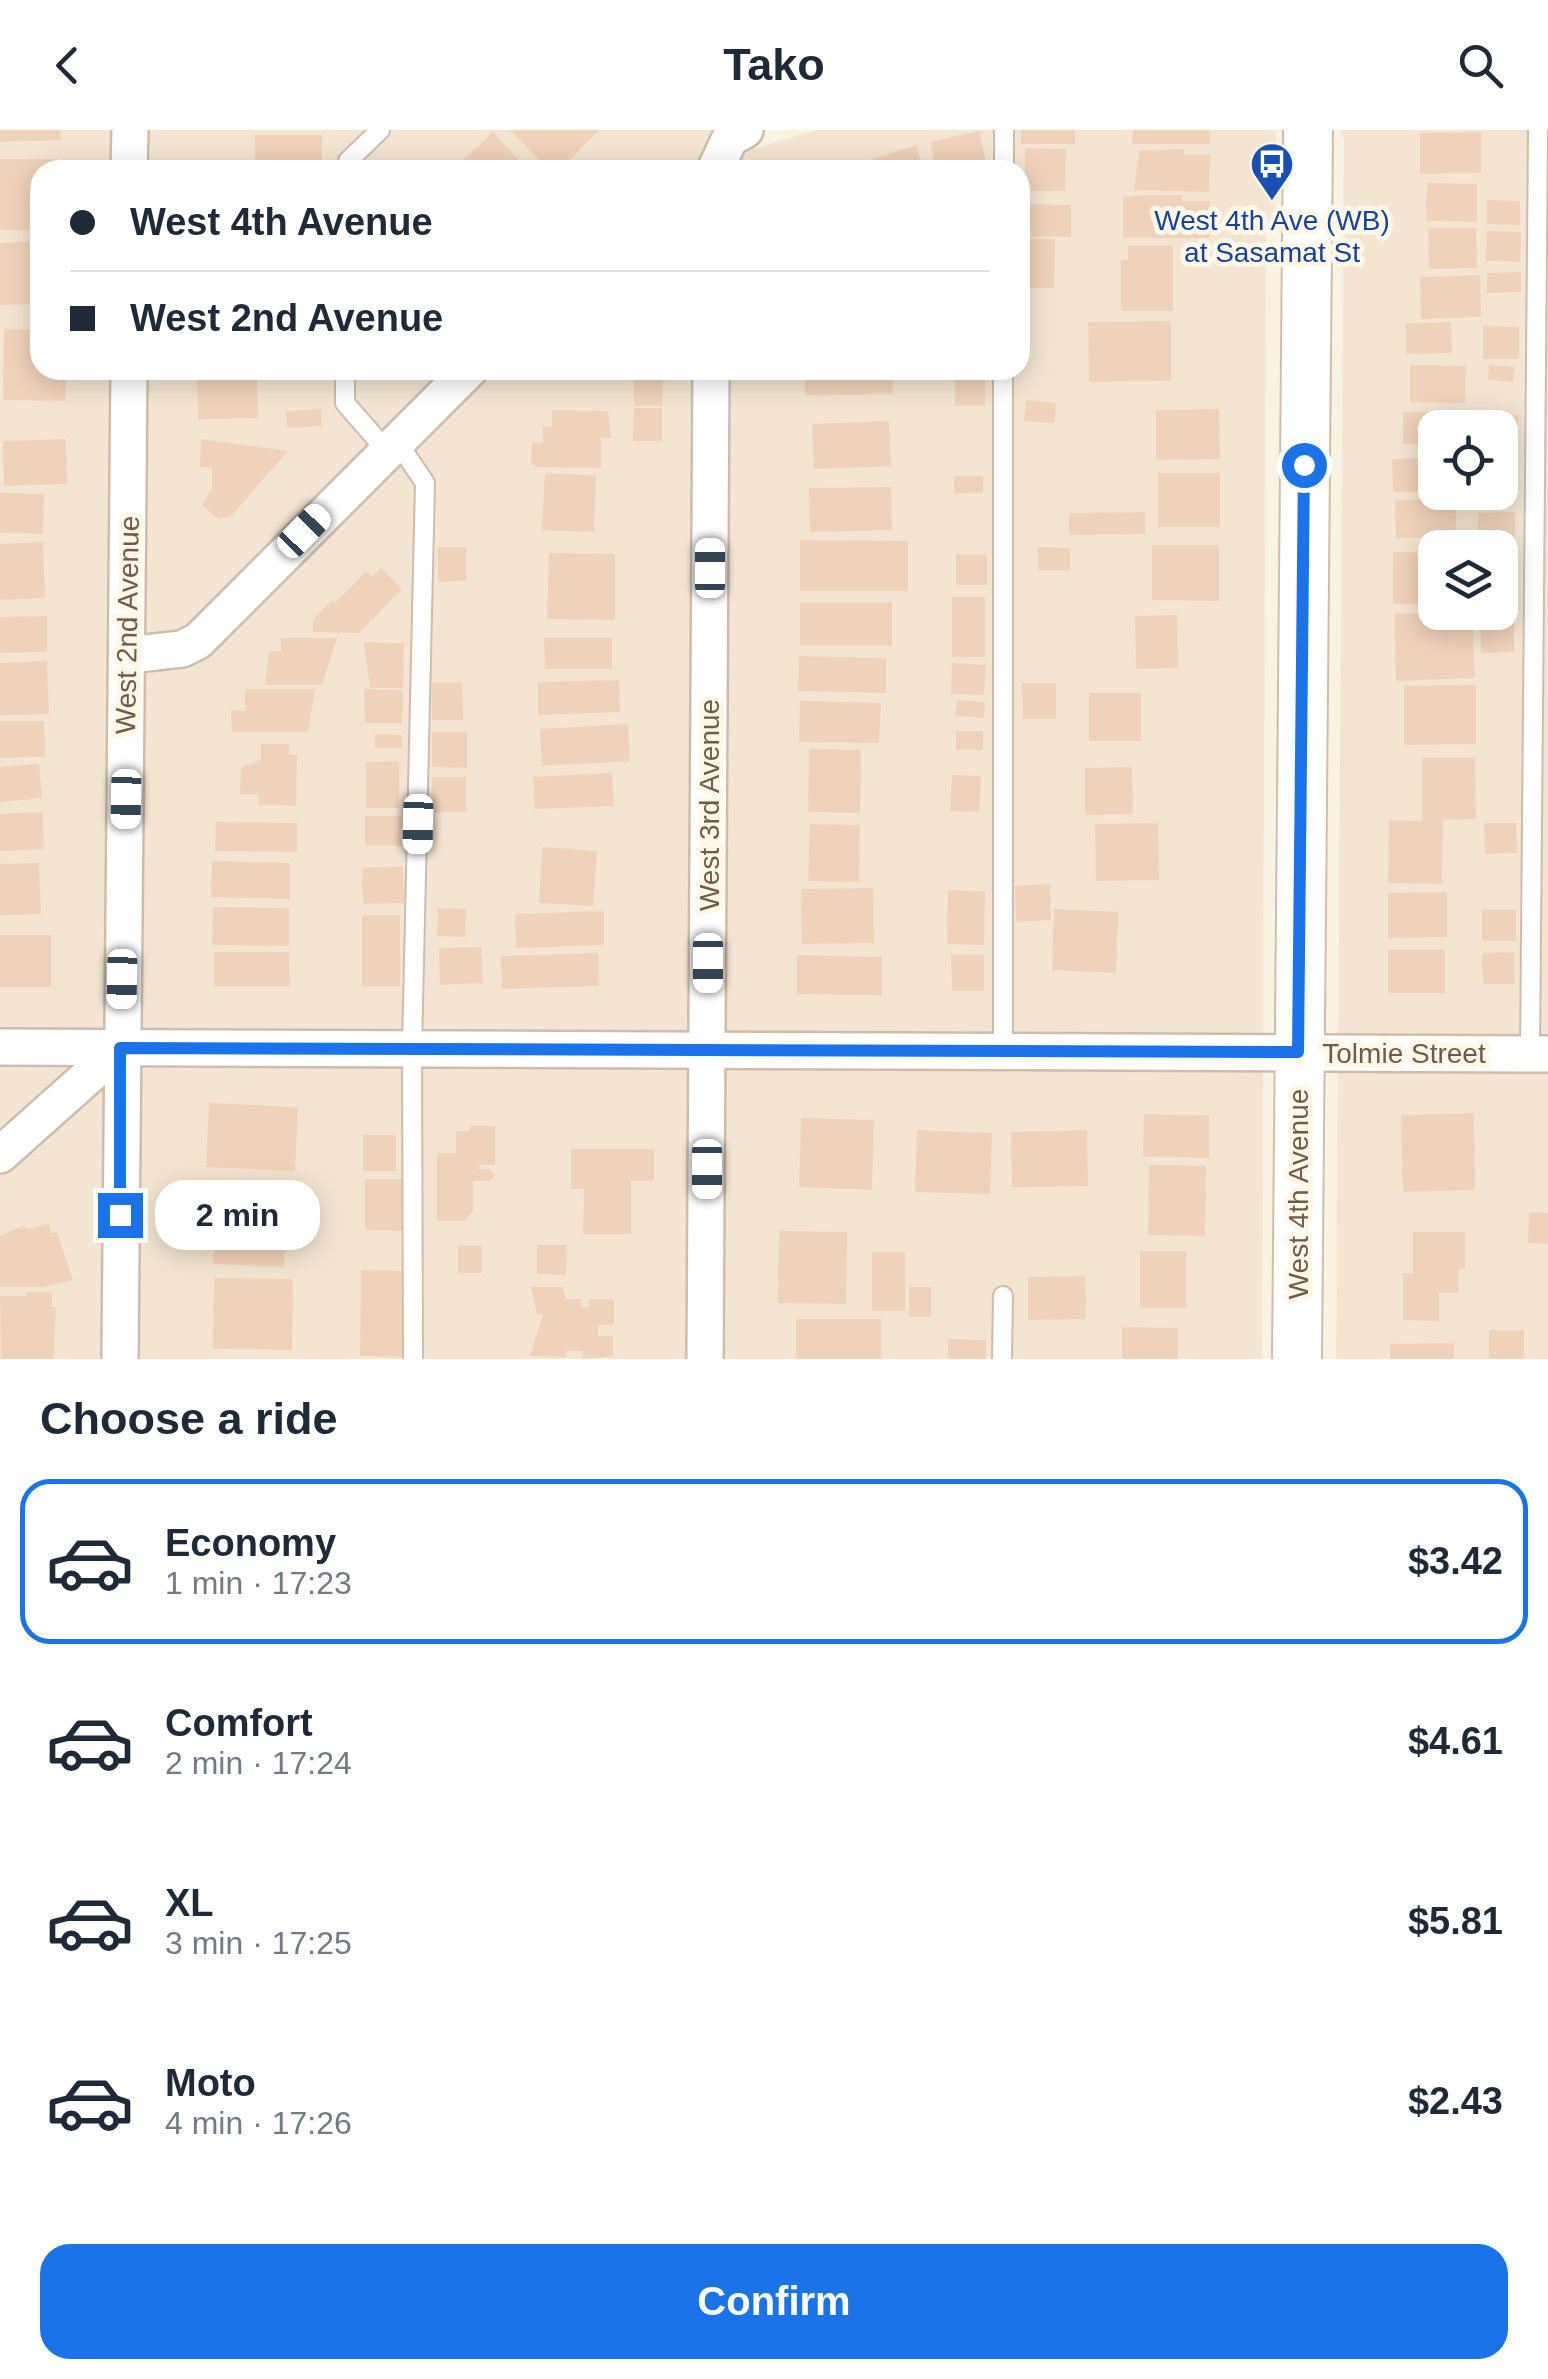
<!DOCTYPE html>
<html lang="en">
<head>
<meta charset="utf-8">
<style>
	body { margin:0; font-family:Arial,sans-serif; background:#f2f2f3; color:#1f2937; height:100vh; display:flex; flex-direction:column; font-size:38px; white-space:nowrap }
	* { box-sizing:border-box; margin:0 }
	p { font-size:32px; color:#747a83 }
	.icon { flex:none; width:55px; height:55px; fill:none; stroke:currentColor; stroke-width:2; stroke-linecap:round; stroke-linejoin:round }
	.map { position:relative; height:1229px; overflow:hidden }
	.sheet { display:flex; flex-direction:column; background:#fff; flex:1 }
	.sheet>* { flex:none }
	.top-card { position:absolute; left:30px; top:30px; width:1000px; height:220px; border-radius:30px; box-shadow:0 5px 25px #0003; display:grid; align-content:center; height:220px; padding:0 40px; background:#fff }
	.tools { position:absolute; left:1418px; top:280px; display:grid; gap:20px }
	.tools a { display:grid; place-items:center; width:100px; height:100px; border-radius:20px; background:#fff; box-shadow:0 5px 25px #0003; font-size:50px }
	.end { position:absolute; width:45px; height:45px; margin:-22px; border:12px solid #1a73e8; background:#fff; box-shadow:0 0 0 5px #fff }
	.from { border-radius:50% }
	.bubble { position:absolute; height:70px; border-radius:30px; background:#fff; box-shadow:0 5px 25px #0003; font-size:32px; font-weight:800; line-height:70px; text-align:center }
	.car { position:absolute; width:30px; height:60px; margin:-30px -15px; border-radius:12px; box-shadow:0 0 8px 2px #0007; background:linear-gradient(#fff 24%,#345 0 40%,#fff 0 76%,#345 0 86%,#fff 0) }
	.top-card b { display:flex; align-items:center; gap:35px; height:95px; font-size:38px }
	.top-card b+b { border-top:2px solid #e0e1e3 }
	.top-card i { width:25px; height:25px; background:#1f2937 }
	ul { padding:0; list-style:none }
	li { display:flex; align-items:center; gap:30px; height:165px; margin:0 20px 15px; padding:0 20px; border:5px solid transparent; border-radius:30px }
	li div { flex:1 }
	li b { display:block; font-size:38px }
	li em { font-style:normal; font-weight:800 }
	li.on { border-color:#1a73e8 }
	li>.icon { width:90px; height:90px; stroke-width:1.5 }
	h2 { padding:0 40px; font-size:45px; line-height:120px }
	.button { display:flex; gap:20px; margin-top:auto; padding:20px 40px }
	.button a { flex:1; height:115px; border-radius:30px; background:#1a73e8; color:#fff; font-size:40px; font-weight:800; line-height:115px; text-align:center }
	header { display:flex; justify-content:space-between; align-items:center; height:130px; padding:0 40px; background:#fff; font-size:45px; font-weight:800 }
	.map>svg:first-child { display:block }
</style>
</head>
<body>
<header><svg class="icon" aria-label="back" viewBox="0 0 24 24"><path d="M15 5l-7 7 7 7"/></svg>Tako<svg class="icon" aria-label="search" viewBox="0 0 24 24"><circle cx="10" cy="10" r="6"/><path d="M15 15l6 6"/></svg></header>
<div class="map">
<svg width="1548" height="1229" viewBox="0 0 1548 1229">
	<rect width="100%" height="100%" fill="#fbf3e2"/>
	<g fill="#f3e5d1" fill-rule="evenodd">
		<path d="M 0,0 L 717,0 L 696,40 L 40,40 L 40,240 L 695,240 L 691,879 L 725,876 L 729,240 L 1020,240 L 1020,40 L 732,40 L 738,28 L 747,21 L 816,0 L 1276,0 L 1275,82 L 1266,101 L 1262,1229 L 0,1229 Z"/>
		<path d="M 1339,0 L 1548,0 L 1548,1229 L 1336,1229 L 1344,8 ZM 1435,298 L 1500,298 L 1500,362 L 1435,362 ZM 1435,418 L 1500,418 L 1500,482 L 1435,482 Z"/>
	</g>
	<g fill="#f0d2ba">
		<path d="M 0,0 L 60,0 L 61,10 L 0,12 Z"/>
		<path d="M 510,0 L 599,0 L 559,40 L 549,40 Z"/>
		<rect x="1021" y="0" width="54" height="14"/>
		<path d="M 1133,0 L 1209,0 L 1210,14 L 1132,14 Z"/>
		<path d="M 979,1 L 988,40 L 936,40 L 930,12 Z"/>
		<path d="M 493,2 L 528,40 L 452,40 Z"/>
		<path d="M 1481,2 L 1481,43 L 1420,44 L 1420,3 Z"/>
		<rect x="255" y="5" width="67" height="35"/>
		<path d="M 916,15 L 923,40 L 858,40 L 856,34 Z"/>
		<path d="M 1025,18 L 1066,19 L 1065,61 L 1025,61 Z"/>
		<path d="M 1184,19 L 1184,24 L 1210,24 L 1209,62 L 1134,60 L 1139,21 Z"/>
		<path d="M 0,29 L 57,29 L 58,40 L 40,40 L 40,100 L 0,100 Z"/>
		<path d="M 1427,53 L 1477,54 L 1477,92 L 1426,91 Z"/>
		<path d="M 1145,65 L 1183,65 L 1182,71 L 1210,71 L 1210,108 L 1123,108 L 1123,67 Z"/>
		<path d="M 1487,70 L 1520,71 L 1520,95 L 1487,94 Z"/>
		<path d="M 1023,74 L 1071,75 L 1071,107 L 1022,106 Z"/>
		<path d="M 1428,98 L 1476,98 L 1477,138 L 1429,139 Z"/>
		<path d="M 1487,101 L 1521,102 L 1520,132 L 1486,131 Z"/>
		<path d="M 1021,109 L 1055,109 L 1054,158 L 1021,158 Z"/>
		<path d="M 40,111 L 40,174 L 0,175 L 0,113 Z"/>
		<path d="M 1128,116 L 1173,116 L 1173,181 L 1121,181 L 1121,130 L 1128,130 Z"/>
		<path d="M 1521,142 L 1521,162 L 1487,163 L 1487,143 Z"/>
		<path d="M 1480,145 L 1481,187 L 1421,189 L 1420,147 Z"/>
		<path d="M 1171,191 L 1171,251 L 1089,252 L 1088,192 Z"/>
		<path d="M 1451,192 L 1452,223 L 1406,224 L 1406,193 Z"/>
		<path d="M 1483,196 L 1519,197 L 1519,229 L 1483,229 Z"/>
		<path d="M 4,199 L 40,200 L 40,240 L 66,240 L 66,271 L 3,270 Z"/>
		<path d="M 1410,235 L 1466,236 L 1465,273 L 1410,272 Z"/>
		<path d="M 1489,235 L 1515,237 L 1513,252 L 1488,250 Z"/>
		<path d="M 197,240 L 257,240 L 258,288 L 198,289 Z"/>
		<path d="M 805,240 L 892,240 L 893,264 L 805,265 Z"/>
		<rect x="955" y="240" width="30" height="36"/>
		<path d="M 634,250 L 663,250 L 662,276 L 634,276 Z"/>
		<path d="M 1026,270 L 1056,273 L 1055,293 L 1024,291 Z"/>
		<path d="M 634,278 L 662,278 L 662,311 L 633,311 Z"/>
		<path d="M 321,279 L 322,296 L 287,298 L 286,281 Z"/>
		<path d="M 1219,279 L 1220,329 L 1156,330 L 1156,280 Z"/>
		<path d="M 552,280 L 608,281 L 611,308 L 601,308 L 601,338 L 536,337 L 531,333 L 532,312 L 543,313 L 543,296 L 552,296 Z"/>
		<path d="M 1470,281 L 1471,298 L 1435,298 L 1435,314 L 1403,314 L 1403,282 Z"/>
		<path d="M 1486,285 L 1518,285 L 1518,317 L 1500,317 L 1500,298 L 1486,298 Z"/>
		<path d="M 889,291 L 891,336 L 814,339 L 812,294 Z"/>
		<path d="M 66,309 L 67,354 L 4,356 L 3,311 Z"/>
		<path d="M 201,309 L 288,321 L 230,387 L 218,389 L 202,375 L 212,359 L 212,337 L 200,337 Z"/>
		<path d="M 1435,328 L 1435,362 L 1393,362 L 1392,329 Z"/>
		<path d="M 545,343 L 596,345 L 594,402 L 542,400 Z"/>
		<rect x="1158" y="343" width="62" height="54"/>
		<path d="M 954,346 L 983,346 L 983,363 L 954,364 Z"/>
		<path d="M 1500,348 L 1516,348 L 1516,370 L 1482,369 L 1482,362 L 1500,362 Z"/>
		<path d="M 891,357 L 892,400 L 810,402 L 809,358 Z"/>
		<path d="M 0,363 L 44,364 L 43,404 L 0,403 Z"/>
		<path d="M 1456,369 L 1456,407 L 1396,408 L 1395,370 Z"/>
		<path d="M 1145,382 L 1145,404 L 1069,405 L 1069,383 Z"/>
		<path d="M 1515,382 L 1515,408 L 1478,409 L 1478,383 Z"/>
		<path d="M 800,410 L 908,411 L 908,461 L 800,461 Z"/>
		<path d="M 43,412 L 45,468 L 0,470 L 0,414 Z"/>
		<path d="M 1152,415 L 1219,415 L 1219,471 L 1152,470 Z"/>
		<path d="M 438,417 L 466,417 L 466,451 L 438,452 Z"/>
		<path d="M 1038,417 L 1070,418 L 1070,440 L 1038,440 Z"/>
		<path d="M 1500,417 L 1514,418 L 1513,437 L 1500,437 Z"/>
		<path d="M 1393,422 L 1435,423 L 1435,474 L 1393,474 Z"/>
		<path d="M 549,423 L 615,424 L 615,490 L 547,489 Z"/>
		<rect x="956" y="424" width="31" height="31"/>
		<path d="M 381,438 L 402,459 L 359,503 L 313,502 L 313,490 L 332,470 L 335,473 L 366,441 L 372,447 Z"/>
		<rect x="952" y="467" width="33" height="60"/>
		<rect x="800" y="472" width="92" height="44"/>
		<path d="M 1472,482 L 1475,548 L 1396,551 L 1394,484 Z"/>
		<path d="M 1514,482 L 1514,522 L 1481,523 L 1480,483 Z"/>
		<path d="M 1177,485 L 1178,538 L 1136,539 L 1135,486 Z"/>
		<path d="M 47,486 L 47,522 L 0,523 L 0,487 Z"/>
		<path d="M 281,508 L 337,508 L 322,555 L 265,555 L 269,521 L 281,521 Z"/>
		<path d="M 544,508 L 612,508 L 612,539 L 545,539 Z"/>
		<path d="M 364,512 L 404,513 L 403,558 L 370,558 Z"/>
		<path d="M 799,526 L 886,528 L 886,563 L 798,561 Z"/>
		<path d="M 47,531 L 49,584 L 0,585 L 0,533 Z"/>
		<path d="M 952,533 L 986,535 L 984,565 L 951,564 Z"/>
		<path d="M 619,550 L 620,582 L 538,585 L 538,552 Z"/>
		<path d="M 432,552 L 462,552 L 463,590 L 432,590 Z"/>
		<path d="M 1022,553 L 1056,553 L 1056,589 L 1023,589 Z"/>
		<path d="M 1476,555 L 1476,614 L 1404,615 L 1404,556 Z"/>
		<path d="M 245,559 L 315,559 L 308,602 L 232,602 L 231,580 L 245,581 Z"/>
		<path d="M 364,559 L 403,560 L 402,593 L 365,593 Z"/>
		<rect x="1089" y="563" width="52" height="48"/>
		<path d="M 957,570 L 985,572 L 984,588 L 955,586 Z"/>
		<path d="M 800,571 L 881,573 L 879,613 L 799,612 Z"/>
		<path d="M 0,591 L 44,591 L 45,627 L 0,628 Z"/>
		<path d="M 628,594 L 630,631 L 542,636 L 540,599 Z"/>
		<rect x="956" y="601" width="27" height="19"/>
		<path d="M 432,602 L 467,602 L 467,638 L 432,637 Z"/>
		<path d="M 375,604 L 402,605 L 402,618 L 375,618 Z"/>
		<path d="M 261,614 L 289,614 L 289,624 L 297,625 L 296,676 L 258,675 L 258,664 L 240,664 L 241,637 L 261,630 Z"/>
		<path d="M 809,619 L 861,620 L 860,683 L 808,682 Z"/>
		<path d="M 1422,628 L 1475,628 L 1476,689 L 1443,690 L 1442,754 L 1388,753 L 1389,690 L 1422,691 Z"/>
		<path d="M 399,631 L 399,678 L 366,678 L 366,632 Z"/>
		<path d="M 39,634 L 42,668 L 0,672 L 0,637 Z"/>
		<path d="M 1132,637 L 1133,684 L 1085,685 L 1085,638 Z"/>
		<path d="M 612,643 L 614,676 L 535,679 L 533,647 Z"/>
		<path d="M 952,645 L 981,646 L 979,682 L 950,681 Z"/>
		<path d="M 432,647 L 466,647 L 466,682 L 433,682 Z"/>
		<path d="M 42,682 L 44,719 L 0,721 L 0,684 Z"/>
		<rect x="365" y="686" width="36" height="30"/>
		<path d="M 216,692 L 297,693 L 297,722 L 215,721 Z"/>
		<path d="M 1158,693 L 1159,750 L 1096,751 L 1095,694 Z"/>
		<path d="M 1484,693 L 1516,693 L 1517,723 L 1485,724 Z"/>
		<path d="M 810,694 L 860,695 L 859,752 L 808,751 Z"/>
		<path d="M 542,717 L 597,721 L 593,776 L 539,773 Z"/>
		<path d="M 212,731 L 290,733 L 290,769 L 211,767 Z"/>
		<path d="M 39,733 L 41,784 L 0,785 L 0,734 Z"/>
		<path d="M 403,736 L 404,773 L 363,774 L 362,738 Z"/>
		<path d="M 1050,754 L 1051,790 L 1016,792 L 1015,756 Z"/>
		<path d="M 873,758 L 874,813 L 802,814 L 801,759 Z"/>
		<path d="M 948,760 L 985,761 L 984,815 L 947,814 Z"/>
		<path d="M 1447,762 L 1447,807 L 1388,808 L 1388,763 Z"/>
		<path d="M 213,777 L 289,778 L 289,816 L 212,815 Z"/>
		<path d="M 438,778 L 466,779 L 465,807 L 437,806 Z"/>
		<path d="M 1054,779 L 1118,782 L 1116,843 L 1052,840 Z"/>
		<rect x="1482" y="780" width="34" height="31"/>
		<path d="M 604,781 L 604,815 L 516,818 L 515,784 Z"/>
		<rect x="362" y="785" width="38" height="71"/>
		<rect x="0" y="805" width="51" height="52"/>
		<path d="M 481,817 L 483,853 L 440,855 L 439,818 Z"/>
		<rect x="1388" y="820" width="57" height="43"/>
		<path d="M 214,822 L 289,822 L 290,856 L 214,856 Z"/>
		<path d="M 1514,822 L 1515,854 L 1483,854 L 1482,823 Z"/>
		<path d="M 598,823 L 599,856 L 502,859 L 501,826 Z"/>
		<path d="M 951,824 L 984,824 L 984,861 L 952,861 Z"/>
		<path d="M 797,825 L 882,827 L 882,865 L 797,864 Z"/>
		<path d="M 209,973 L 298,977 L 295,1041 L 206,1037 Z"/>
		<path d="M 1474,983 L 1475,1060 L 1403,1062 L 1401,985 Z"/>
		<path d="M 1144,984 L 1209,985 L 1209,1028 L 1143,1027 Z"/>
		<path d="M 801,988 L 874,990 L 872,1060 L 799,1057 Z"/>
		<path d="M 470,996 L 495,996 L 495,1035 L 480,1035 L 479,1039 L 490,1039 L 495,1046 L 490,1051 L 473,1051 L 473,1081 L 464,1091 L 437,1091 L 437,1023 L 456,1023 L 456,1001 L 470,1001 Z"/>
		<path d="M 917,1000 L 992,1003 L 990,1064 L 915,1062 Z"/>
		<path d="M 1087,1000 L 1088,1056 L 1012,1057 L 1011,1002 Z"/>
		<rect x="363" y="1005" width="33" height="36"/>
		<path d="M 571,1019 L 654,1019 L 654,1051 L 631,1051 L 631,1104 L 583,1104 L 584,1059 L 571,1059 Z"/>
		<path d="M 1149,1035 L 1206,1036 L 1205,1106 L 1148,1105 Z"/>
		<path d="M 365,1049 L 403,1049 L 402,1101 L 365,1100 Z"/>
		<path d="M 216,1061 L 287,1065 L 284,1137 L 213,1134 Z"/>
		<path d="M 1529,1082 L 1548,1083 L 1548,1114 L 1528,1113 Z"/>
		<path d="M 49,1094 L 51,1103 L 57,1102 L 73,1150 L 44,1157 L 0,1157 L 0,1106 L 24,1095 L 26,1099 Z"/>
		<path d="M 779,1101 L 847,1102 L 846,1174 L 778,1173 Z"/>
		<path d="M 1413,1102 L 1465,1102 L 1465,1139 L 1459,1139 L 1458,1163 L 1439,1163 L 1439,1191 L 1403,1190 L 1403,1143 L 1413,1144 Z"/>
		<path d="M 537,1115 L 567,1115 L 566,1145 L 537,1144 Z"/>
		<rect x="458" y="1116" width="24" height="27"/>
		<rect x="1140" y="1121" width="46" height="57"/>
		<rect x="872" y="1122" width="33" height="59"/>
		<path d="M 361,1140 L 408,1141 L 406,1227 L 360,1226 Z"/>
		<path d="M 1085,1146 L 1086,1189 L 1028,1190 L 1028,1147 Z"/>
		<path d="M 214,1148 L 293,1149 L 292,1220 L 213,1219 Z"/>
		<path d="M 531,1157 L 563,1157 L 566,1169 L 581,1169 L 581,1177 L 589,1177 L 589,1169 L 614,1169 L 614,1195 L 598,1195 L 598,1206 L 613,1206 L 613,1226 L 583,1229 L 583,1221 L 566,1221 L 566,1227 L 530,1226 L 543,1184 L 537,1184 Z"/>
		<rect x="909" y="1157" width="22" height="30"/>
		<path d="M 27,1162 L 52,1162 L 52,1177 L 56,1177 L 53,1229 L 1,1229 L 0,1166 L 26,1166 Z"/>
		<rect x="796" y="1189" width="85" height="40"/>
		<path d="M 1122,1197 L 1178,1198 L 1178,1229 L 1122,1229 Z"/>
		<rect x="1489" y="1200" width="35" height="29"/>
		<path d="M 948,1209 L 986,1210 L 986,1229 L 948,1229 Z"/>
		<path d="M 1454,1213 L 1454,1229 L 1390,1229 L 1390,1214 Z"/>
	</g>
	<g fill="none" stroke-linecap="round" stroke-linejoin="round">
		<g stroke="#cebdac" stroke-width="22">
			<g id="service">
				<path d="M 348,40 L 348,31 L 380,0"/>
				<path d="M 1004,40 L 1004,0"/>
				<path d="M 345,240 L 345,273 L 385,319"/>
				<path d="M 396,310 L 425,353 L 412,918 L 413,1229"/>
				<path d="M 1003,921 L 1003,240"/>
				<path d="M 1530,924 L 1538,0"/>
				<path d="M 1002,1229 L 1003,1166"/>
			</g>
		</g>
		<g stroke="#cebdac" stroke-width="40">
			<g id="minor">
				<path d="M 129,40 L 130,0"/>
				<path d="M 715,40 L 730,8 L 745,0"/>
				<path d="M 128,525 L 182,519 L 198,511 L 469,240"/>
				<path d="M 0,917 L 1548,924"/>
				<path d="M 0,1025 L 120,918"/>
				<path d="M 120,1229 L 129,240"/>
				<path d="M 705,1229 L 711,240"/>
			</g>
		</g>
		<g stroke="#d1bda9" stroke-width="52">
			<path id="secondary" d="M 1297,1229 L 1308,0"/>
		</g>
		<use href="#service" stroke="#fff" stroke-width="18"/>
		<use href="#minor" stroke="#fff" stroke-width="35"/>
		<use href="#secondary" stroke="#fff" stroke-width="48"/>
	</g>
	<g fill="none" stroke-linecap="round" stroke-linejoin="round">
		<path stroke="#1a73e8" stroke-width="12" d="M 120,1085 L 120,918 L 1298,922 L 1304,335"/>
	</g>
	<defs>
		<g id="bus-pin" transform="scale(2.25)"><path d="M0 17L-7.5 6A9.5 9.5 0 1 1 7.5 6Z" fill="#1a4fb4" stroke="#fff7e8"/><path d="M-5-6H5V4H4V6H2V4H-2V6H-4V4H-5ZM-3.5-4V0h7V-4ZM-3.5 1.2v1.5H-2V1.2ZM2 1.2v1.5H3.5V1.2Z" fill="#fff"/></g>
	</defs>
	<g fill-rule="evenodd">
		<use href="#bus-pin" x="1272" y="34"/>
	</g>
	<g text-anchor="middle" stroke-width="10" stroke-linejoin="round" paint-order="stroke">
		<g font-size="28" fill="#164399" stroke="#fff7e8">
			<text x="1272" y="100">West 4th Ave (WB)<tspan x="1272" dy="32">at Sasamat St</tspan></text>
		</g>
		<g font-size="28" fill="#725a49" stroke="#fff7e8">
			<text transform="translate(127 495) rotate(-89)" y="10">West 2nd Avenue</text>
			<text transform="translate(709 675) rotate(-90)" y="10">West 3rd Avenue</text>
			<text x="1404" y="933">Tolmie Street</text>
			<text transform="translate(1298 1064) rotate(-90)" y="10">West 4th Avenue</text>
		</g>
	</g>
</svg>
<div class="tools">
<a><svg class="icon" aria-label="locate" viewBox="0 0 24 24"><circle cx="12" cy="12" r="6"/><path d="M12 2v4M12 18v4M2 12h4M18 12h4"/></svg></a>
<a><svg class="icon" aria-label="layers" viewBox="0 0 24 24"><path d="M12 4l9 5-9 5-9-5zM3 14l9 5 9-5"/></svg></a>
</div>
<i class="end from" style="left:1304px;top:335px"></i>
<i class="end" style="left:120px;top:1085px"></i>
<div class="bubble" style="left:155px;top:1050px;width:165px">2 min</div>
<i class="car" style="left:304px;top:401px;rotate:44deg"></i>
<i class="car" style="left:710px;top:438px;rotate:0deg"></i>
<i class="car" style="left:126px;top:669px;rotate:181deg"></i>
<i class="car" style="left:418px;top:694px;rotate:181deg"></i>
<i class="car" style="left:708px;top:833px;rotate:180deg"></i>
<i class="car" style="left:122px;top:849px;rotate:181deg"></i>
<i class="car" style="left:707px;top:1039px;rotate:180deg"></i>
<div class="top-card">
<b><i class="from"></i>West 4th Avenue</b>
<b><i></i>West 2nd Avenue</b>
</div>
</div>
<section class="sheet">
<h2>Choose a ride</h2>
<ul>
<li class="on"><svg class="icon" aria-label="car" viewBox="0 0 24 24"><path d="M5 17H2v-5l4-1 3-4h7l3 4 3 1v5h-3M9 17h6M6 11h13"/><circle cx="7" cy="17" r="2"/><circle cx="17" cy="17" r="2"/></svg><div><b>Economy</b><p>1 min · 17:23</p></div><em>$3.42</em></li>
<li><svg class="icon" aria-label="car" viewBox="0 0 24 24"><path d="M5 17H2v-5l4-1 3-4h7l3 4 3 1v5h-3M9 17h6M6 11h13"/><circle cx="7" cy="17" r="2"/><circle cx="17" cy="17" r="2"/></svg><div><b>Comfort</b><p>2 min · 17:24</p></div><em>$4.61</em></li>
<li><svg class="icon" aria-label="car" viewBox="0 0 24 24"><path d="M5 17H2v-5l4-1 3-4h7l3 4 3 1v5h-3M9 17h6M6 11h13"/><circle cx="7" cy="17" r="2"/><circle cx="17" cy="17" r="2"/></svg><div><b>XL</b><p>3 min · 17:25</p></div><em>$5.81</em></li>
<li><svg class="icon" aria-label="car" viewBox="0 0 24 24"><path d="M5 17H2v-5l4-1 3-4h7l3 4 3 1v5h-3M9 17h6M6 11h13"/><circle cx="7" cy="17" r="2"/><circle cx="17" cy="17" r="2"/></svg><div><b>Moto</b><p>4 min · 17:26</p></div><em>$2.43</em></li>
</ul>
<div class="button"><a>Confirm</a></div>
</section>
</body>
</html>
